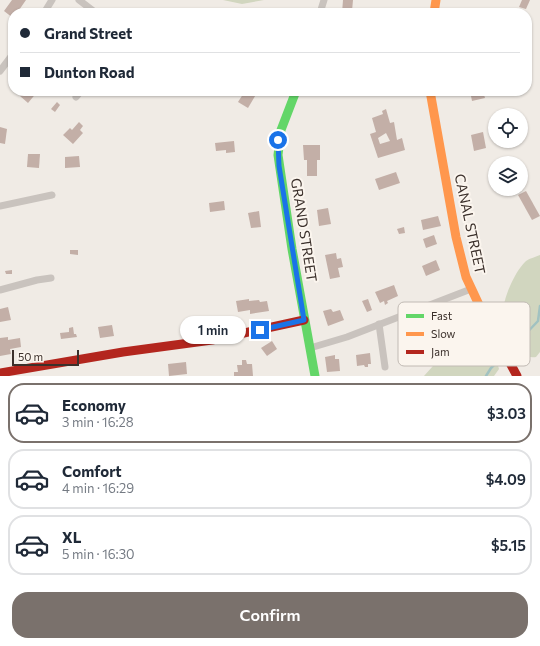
<!DOCTYPE html>
<html lang="en">
<head>
<meta charset="utf-8">
<style>
	body { margin:0; font-family:Commissioner,sans-serif; background:#f6f6f7; color:#1f2937; height:100vh; display:flex; flex-direction:column; font-size:15px; white-space:nowrap }
	* { box-sizing:border-box; margin:0 }
	p { font-size:13px; color:#747a83 }
	.icon { flex:none; width:22px; height:22px; fill:none; stroke:currentColor; stroke-width:2; stroke-linecap:round; stroke-linejoin:round }
	.map { position:relative; height:376px; overflow:hidden }
	.side { display:flex; flex-direction:column; background:#fff; flex:1 }
	.side>* { flex:none }
	.guide { position:absolute; left:8px; top:8px; width:524px; height:88px; border-radius:16px; box-shadow:0 1px 3px #0004; display:grid; align-content:center; height:88px; padding:0 12px; background:#fff }
	.tools { position:absolute; left:488px; top:108px; display:grid; gap:8px }
	.tools a { display:grid; place-items:center; width:40px; height:40px; border-radius:50%; background:#fff; box-shadow:0 1px 3px #0004; font-size:20px }
	.scale { position:absolute; left:12px; bottom:10px; width:67px; box-sizing:border-box; padding-left:4px; border:2px solid #3b302b; border-top:0; font-size:11px; line-height:14px; white-space:nowrap; color:#3b302b; -webkit-text-stroke:3px #fbf5ee; paint-order:stroke }
	.end { position:absolute; width:18px; height:18px; margin:-9px; border:5px solid #1a73e8; background:#fff; box-shadow:0 0 0 2px #fff }
	.from { border-radius:50% }
	.bubble { position:absolute; height:28px; border-radius:14px; background:#fff; box-shadow:0 1px 3px #0004; font-size:13px; font-weight:600; line-height:28px; text-align:center }
	.guide b { display:flex; align-items:center; gap:14px; height:38px; font-size:15px }
	.guide b+b { border-top:1px solid #e0e1e3 }
	.guide i { width:10px; height:10px; background:#1f2937 }
	ul { padding:7px 0 0; list-style:none }
	li { display:flex; align-items:center; gap:12px; height:60px; margin:0 8px 6px; padding:0 4px; border:2px solid #e0e1e3; border-radius:16px }
	li div { flex:1 }
	li b { display:block; font-size:15px }
	li em { font-style:normal; font-weight:600 }
	li.current { border-color:#7a716c }
	li>.icon { width:36px; height:36px; stroke-width:1.5 }
	.action { display:flex; gap:8px; margin-top:auto; padding:8px 12px }
	.action a { flex:1; height:46px; border-radius:16px; background:#7a716c; color:#fff; font-size:16px; font-weight:600; line-height:46px; text-align:center }
	.map>svg:first-child { display:block }
</style>
</head>
<body>
<div class="map">
<svg width="540" height="376" viewBox="0 0 540 376">
	<rect width="100%" height="100%" fill="#f0ebe5"/>
	<g fill="#d1d6bf">
		<path d="M 223,0 L 264,0 L 242,4 Z"/>
		<path d="M 540,255 L 540,352 L 536,357 C 525,359 520,350 516,342 C 512,334 505,329 503,321 C 500,304 514,272 526,261 C 530,258 536,257 540,255 Z"/>
		<path d="M 476,337 L 487,342 L 490,354 L 497,362 L 499,369 L 494,376 L 424,376 L 441,357 L 458,351 L 470,338 Z"/>
	</g>
	<g fill="none" stroke-linecap="round" stroke-linejoin="round">
		<g stroke="#a1c2c1" stroke-width="2.5">
			<path d="M 517,343 L 538,321 L 540,306"/>
			<path d="M 486,376 L 491,368 L 497,362"/>
		</g>
	</g>
	<g fill="#c3afa7" fill-rule="evenodd">
		<path d="M 12,0 L 26,0 L 17,13 L 13,13 L 13,18 L 4,11 Z"/>
		<path d="M 343,0 L 353,0 L 352,11 L 356,13 L 342,13 Z"/>
		<path d="M 522,0 L 530,0 L 526,9 L 519,7 Z"/>
		<path d="M 24,91 L 38,91 L 28,103 L 20,96 Z"/>
		<path d="M 245,91 L 258,91 L 248,108 L 238,102 Z"/>
		<path d="M 317,91 L 330,91 L 329,95 Z"/>
		<path d="M 470,91 L 483,91 L 485,98 L 472,101 Z"/>
		<path d="M 57,102 L 60,105 L 55,112 L 51,109 Z"/>
		<path d="M 386,109 L 390,123 L 394,122 L 397,140 L 402,138 L 405,150 L 378,158 L 370,134 L 376,132 L 372,118 L 383,114 L 382,111 ZM 386,133 L 390,141 L 380,144 L 378,138 Z"/>
		<path d="M 79,122 L 83,126 L 80,130 L 83,133 L 73,144 L 63,135 L 70,128 L 72,130 Z"/>
		<path d="M 0,127 L 7,129 L 5,144 L 0,143 Z"/>
		<path d="M 483,132 L 486,148 L 474,151 L 471,135 Z"/>
		<path d="M 234,141 L 235,152 L 226,153 L 226,150 L 216,151 L 215,143 Z"/>
		<path d="M 303,145 L 320,145 L 320,160 L 317,160 L 317,176 L 307,176 L 307,160 L 304,160 Z"/>
		<path d="M 28,154 L 40,154 L 39,168 L 27,167 Z"/>
		<path d="M 79,156 L 80,167 L 65,168 L 65,157 Z"/>
		<path d="M 396,172 L 400,183 L 379,190 L 375,179 Z"/>
		<path d="M 526,191 L 540,216 L 532,220 L 518,195 Z"/>
		<path d="M 224,201 L 225,210 L 210,212 L 209,203 Z"/>
		<path d="M 328,208 L 331,224 L 319,226 L 317,210 Z"/>
		<path d="M 259,211 L 261,227 L 251,228 L 248,213 Z"/>
		<path d="M 438,216 L 441,226 L 423,230 L 421,220 Z"/>
		<path d="M 404,227 L 405,233 L 399,234 L 397,229 Z"/>
		<path d="M 434,235 L 437,244 L 426,248 L 423,239 Z"/>
		<path d="M 70,250 L 78,250 L 78,255 L 70,254 Z"/>
		<path d="M 336,253 L 337,259 L 341,258 L 343,267 L 338,268 L 340,277 L 330,279 L 325,255 Z"/>
		<path d="M 436,260 L 440,270 L 426,276 L 422,266 Z"/>
		<path d="M 12,270 L 12,274 L 6,274 L 5,271 Z"/>
		<path d="M 394,285 L 398,296 L 387,301 L 388,303 L 385,305 L 384,301 L 380,303 L 375,292 Z"/>
		<path d="M 249,299 L 249,301 L 259,300 L 260,302 L 267,301 L 269,311 L 250,314 L 250,310 L 238,312 L 236,301 Z"/>
		<path d="M 368,299 L 372,310 L 367,312 L 362,301 Z"/>
		<path d="M 8,307 L 11,320 L 0,322 L 0,309 Z"/>
		<path d="M 331,309 L 333,312 L 340,310 L 344,320 L 328,326 L 323,311 Z"/>
		<path d="M 112,325 L 114,336 L 100,338 L 98,327 Z"/>
		<path d="M 73,327 L 74,334 L 76,334 L 77,337 L 61,339 L 60,333 L 69,332 L 69,328 Z"/>
		<path d="M 8,337 L 8,340 L 20,338 L 21,347 L 10,349 L 11,354 L 0,356 L 0,338 Z"/>
		<path d="M 272,341 L 277,349 L 267,356 L 261,348 Z"/>
		<path d="M 370,353 L 371,364 L 368,364 L 368,367 L 365,367 L 364,365 L 357,366 L 356,355 Z"/>
		<path d="M 335,355 L 335,359 L 339,359 L 340,371 L 327,372 L 325,357 Z"/>
		<path d="M 242,360 L 246,360 L 247,364 L 252,364 L 253,376 L 234,376 L 234,372 L 238,372 L 237,365 L 242,365 Z"/>
		<path d="M 186,362 L 187,374 L 169,376 L 168,364 Z"/>
	</g>
	<g fill="none" stroke-linecap="round" stroke-linejoin="round">
		<g stroke="#c9c3be" stroke-width="7">
			<path d="M 79,0 L 96,13"/>
			<path d="M 44,13 L 52,0"/>
			<path d="M 320,13 L 324,0"/>
			<path d="M 0,71 L 13,54"/>
			<path d="M 76,97 L 81,91"/>
			<path d="M 0,206 L 52,195"/>
			<path d="M 0,290 L 37,280 L 51,278"/>
			<path d="M 379,324 L 385,367"/>
			<path d="M 310,348 L 347,337 L 471,289"/>
		</g>
		<path stroke="#63d668" stroke-width="9" d="M 296,91 L 281,130 L 278,155 L 292,249 L 315,376"/>
		<g stroke="#ff974d" stroke-width="9">
			<path d="M 434,13 L 436,0"/>
			<path d="M 430,91 L 456,237 L 466,277 L 480,307"/>
		</g>
		<g stroke="#b3261e" stroke-width="9">
			<path d="M 480,307 L 517,376"/>
			<path d="M 0,373 L 123,352 L 212,340 L 304,320"/>
		</g>
	</g>
	<g fill="none" stroke-linecap="round" stroke-linejoin="round">
		<path stroke="#1a73e8" stroke-width="5" d="M 260,330 L 304,320 L 279,166 L 278,140"/>
	</g>
	<g text-anchor="middle" stroke-width="4" stroke-linejoin="round" paint-order="stroke">
		<g font-size="14" fill="#3b302b" stroke="#fbf5ee">
			<text transform="translate(470 224) rotate(78)" y="5">CANAL STREET</text>
			<text transform="translate(304 230) rotate(81)" y="5">GRAND STREET</text>
		</g>
	</g>
	<rect x="398" y="302" width="132" height="64" rx="6" fill="#fbf5ee" stroke="#c1bab4" stroke-width="1"/>
	<rect x="406" y="314" width="18" height="4" fill="#63d668"/>
	<rect x="406" y="332" width="18" height="4" fill="#ff974d"/>
	<rect x="406" y="350" width="18" height="4" fill="#b3261e"/>
	<g font-size="11" fill="#3b302b">
		<text x="431" y="320">Fast</text>
		<text x="431" y="338">Slow</text>
		<text x="431" y="356">Jam</text>
	</g>
</svg>
<div class="tools">
<a><svg class="icon" aria-label="locate" viewBox="0 0 24 24"><circle cx="12" cy="12" r="6"/><path d="M12 2v4M12 18v4M2 12h4M18 12h4"/></svg></a>
<a><svg class="icon" aria-label="layers" viewBox="0 0 24 24"><path d="M12 4l9 5-9 5-9-5zM3 14l9 5 9-5"/></svg></a>
</div>
<div class="scale">50 m</div>
<i class="end from" style="left:278px;top:140px"></i>
<i class="end" style="left:260px;top:330px"></i>
<div class="bubble" style="left:180px;top:316px;width:66px">1 min</div>
<div class="guide">
<b><i class="from"></i>Grand Street</b>
<b><i></i>Dunton Road</b>
</div>
</div>
<section class="side">
<ul>
<li class="current"><svg class="icon" aria-label="car" viewBox="0 0 24 24"><path d="M5 17H2v-5l4-1 3-4h7l3 4 3 1v5h-3M9 17h6M6 11h13"/><circle cx="7" cy="17" r="2"/><circle cx="17" cy="17" r="2"/></svg><div><b>Economy</b><p>3 min · 16:28</p></div><em>$3.03</em></li>
<li><svg class="icon" aria-label="car" viewBox="0 0 24 24"><path d="M5 17H2v-5l4-1 3-4h7l3 4 3 1v5h-3M9 17h6M6 11h13"/><circle cx="7" cy="17" r="2"/><circle cx="17" cy="17" r="2"/></svg><div><b>Comfort</b><p>4 min · 16:29</p></div><em>$4.09</em></li>
<li><svg class="icon" aria-label="car" viewBox="0 0 24 24"><path d="M5 17H2v-5l4-1 3-4h7l3 4 3 1v5h-3M9 17h6M6 11h13"/><circle cx="7" cy="17" r="2"/><circle cx="17" cy="17" r="2"/></svg><div><b>XL</b><p>5 min · 16:30</p></div><em>$5.15</em></li>
</ul>
<div class="action"><a>Confirm</a></div>
</section>
</body>
</html>
